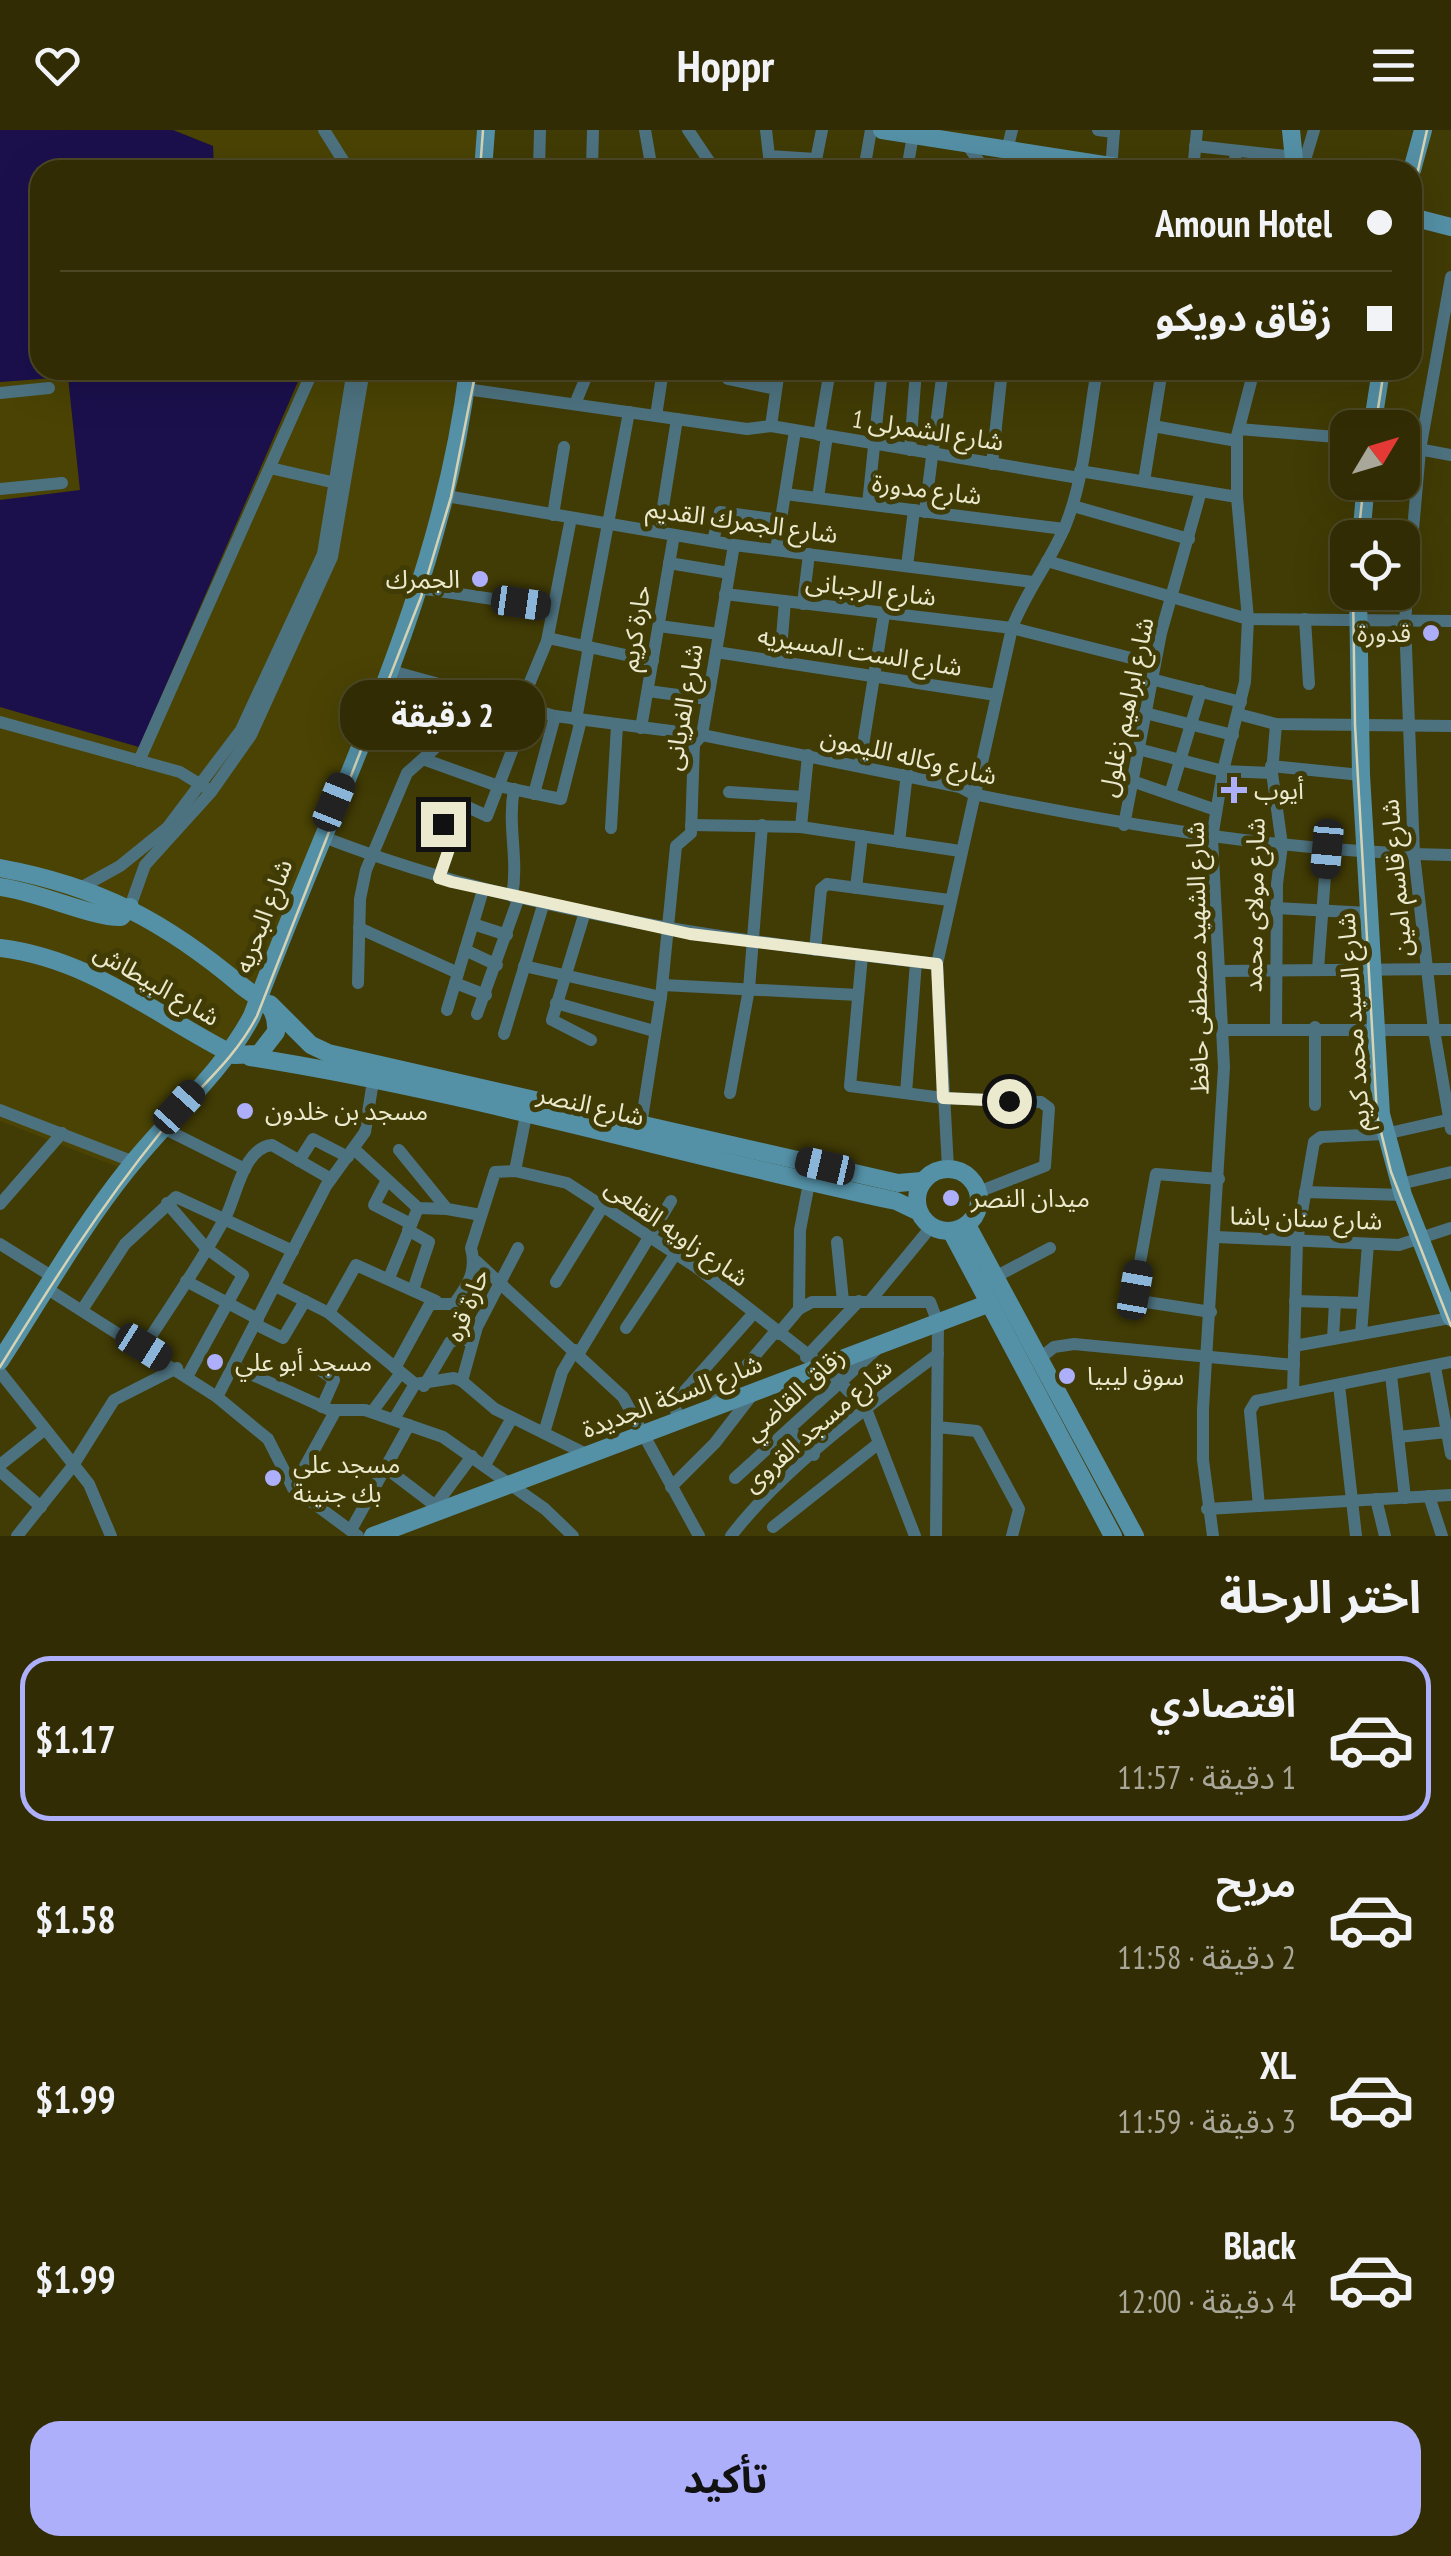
<!DOCTYPE html>
<html lang="ar">
<head>
<meta charset="utf-8">
<style>
	body { margin:0; font-family:"PT Sans Narrow","Noto Sans Arabic",sans-serif; background:#3d3813; color:#f1f3f6; direction:rtl; height:100vh; display:flex; flex-direction:column; font-size:38px; white-space:nowrap }
	* { box-sizing:border-box; margin:0 }
	p { font-size:32px; color:#a8a79a }
	.icon { flex:none; width:55px; height:55px; fill:none; stroke:currentColor; stroke-width:2; stroke-linecap:round; stroke-linejoin:round }
	.map { position:relative; height:1406px; overflow:hidden; direction:ltr }
	.drawer { display:flex; flex-direction:column; background:#312c04; flex:1 }
	.drawer>* { flex:none }
	.hud { position:absolute; left:30px; top:30px; width:1392px; height:220px; border-radius:30px; box-shadow:0 10px 40px #0002,0 0 0 2px #4c4826; direction:rtl; display:grid; align-content:center; height:220px; padding:0 30px; background:#312c04 }
	.needle { width:65px; rotate:52deg }
	.tools { position:absolute; left:1330px; top:280px; display:grid; gap:20px }
	.tools a { display:grid; place-items:center; width:90px; height:90px; border-radius:20px; background:#312c04; box-shadow:0 10px 40px #0002,0 0 0 2px #4c4826; font-size:50px }
	.end { position:absolute; width:45px; height:45px; margin:-22px; border:12px solid #ebe9ce; background:#111; box-shadow:0 0 0 5px #111 }
	.from { border-radius:50% }
	.bubble { position:absolute; height:70px; border-radius:30px; background:#312c04; box-shadow:0 10px 40px #0002,0 0 0 2px #4c4826; font-size:32px; font-weight:700; line-height:70px; text-align:center; direction:rtl }
	.car { position:absolute; width:30px; height:60px; margin:-30px -15px; border-radius:12px; box-shadow:0 0 8px 2px #0007; background:linear-gradient(#222 24%,#8ab4d8 0 40%,#222 0 76%,#8ab4d8 0 86%,#222 0) }
	.hud b { display:flex; align-items:center; gap:35px; height:95px; font-size:38px }
	.hud b+b { border-top:2px solid #4c4826 }
	.hud i { width:25px; height:25px; background:#f1f3f6 }
	ul { padding:0; list-style:none }
	li { display:flex; align-items:center; gap:30px; height:165px; margin:0 20px 15px; padding:0 10px; border:5px solid transparent; border-radius:30px }
	li div { flex:1 }
	li b { display:block; font-size:38px }
	li em { font-style:normal; font-weight:700 }
	li.on { border-color:#adaffb }
	li>.icon { width:90px; height:90px; stroke-width:1.5 }
	h2 { padding:0 30px; font-size:45px; line-height:120px }
	.action { display:flex; gap:20px; margin-top:auto; padding:20px 30px }
	.action a { flex:1; height:115px; border-radius:30px; background:#adaffb; color:#111; font-size:40px; font-weight:700; line-height:115px; text-align:center }
	header { display:flex; justify-content:space-between; align-items:center; height:130px; padding:0 30px; background:#312c04; font-size:45px; font-weight:700 }
	.map>svg:first-child { display:block }
</style>
</head>
<body>
<header><svg class="icon" aria-label="menu" viewBox="0 0 24 24"><path d="M4 6h16M4 12h16M4 18h16"/></svg>Hoppr<svg class="icon" aria-label="heart" viewBox="0 0 24 24"><path d="M12 20l-8-8c-3-5 5-10 8-4 3-6 11-1 8 4z"/></svg></header>
<div class="map">
<svg width="1451" height="1406" viewBox="0 0 1451 1406">
	<rect width="100%" height="100%" fill="#413b05"/>
	<g fill="#4a4304">
		<path d="M 173,0 L 494,0 L 490,40 L 214,40 L 213,16 Z"/>
		<path d="M 303,240 L 472,240 L 466,314 L 454,373 L 255,886 L 128,1041 L 0,991 L 0,577 L 139,617 Z"/>
		<path d="M 68,246 L 80,361 L 0,370 L 0,252 Z"/>
	</g>
	<path fill="#1b104c" d="M 0,0 L 173,0 L 213,16 L 214,40 L 40,40 L 40,240 L 303,240 L 139,617 L 0,577 L 0,370 L 80,360 L 68,247 L 0,252 Z"/>
	<g fill="none" stroke-linecap="round" stroke-linejoin="round">
		<g stroke="#4d727f" stroke-width="12">
			<path d="M 324,0 L 349,40"/>
			<path d="M 645,0 L 652,40"/>
			<path d="M 688,0 L 715,40"/>
			<path d="M 766,0 L 769,26 L 816,29"/>
			<path d="M 1098,0 L 1114,2"/>
			<path d="M 966,13 L 985,40"/>
			<path d="M 1195,16 L 1295,27"/>
			<path d="M 1007,20 L 1012,0"/>
			<path d="M 483,35 L 652,39"/>
			<path d="M 592,38 L 593,0"/>
			<path d="M 539,40 L 540,0"/>
			<path d="M 814,40 L 822,0"/>
			<path d="M 864,40 L 871,0"/>
			<path d="M 907,40 L 913,5"/>
			<path d="M 1111,40 L 1114,0"/>
			<path d="M 1193,40 L 1197,0"/>
			<path d="M 1234,40 L 1236,21"/>
			<path d="M 1302,40 L 1314,0"/>
			<path d="M 1451,147 L 1420,320 L 1405,491 L 1414,724 L 1434,900 L 1451,999"/>
			<path d="M 719,240 L 728,249 L 776,259"/>
			<path d="M 559,242 L 559,240"/>
			<path d="M 466,259 L 747,299 L 771,296 L 1079,348"/>
			<path d="M 0,263 L 49,258"/>
			<path d="M 575,274 L 589,240"/>
			<path d="M 656,286 L 663,240"/>
			<path d="M 771,296 L 779,240"/>
			<path d="M 1153,296 L 1237,311"/>
			<path d="M 1239,299 L 1348,308"/>
			<path d="M 819,305 L 830,240"/>
			<path d="M 1402,316 L 1451,325"/>
			<path d="M 910,320 L 916,240"/>
			<path d="M 992,334 L 1002,240"/>
			<path d="M 270,338 L 336,353"/>
			<path d="M 1080,341 L 1237,367"/>
			<path d="M 1144,351 L 1162,240"/>
			<path d="M 0,359 L 62,353"/>
			<path d="M 785,364 L 1064,399"/>
			<path d="M 446,366 L 734,415 L 1033,452"/>
			<path d="M 818,368 L 827,306"/>
			<path d="M 868,374 L 882,240"/>
			<path d="M 1073,376 L 1189,409"/>
			<path d="M 925,382 L 943,240"/>
			<path d="M 553,385 L 564,317"/>
			<path d="M 659,402 L 677,289"/>
			<path d="M 713,411 L 720,382 L 781,390"/>
			<path d="M 776,420 L 795,301"/>
			<path d="M 1047,431 L 1248,489 L 1451,491"/>
			<path d="M 669,433 L 729,443"/>
			<path d="M 907,436 L 914,380"/>
			<path d="M 419,458 L 553,478"/>
			<path d="M 725,464 L 1012,498 L 1155,534"/>
			<path d="M 803,474 L 809,424"/>
			<path d="M 1305,489 L 1309,554"/>
			<path d="M 659,496 L 719,504"/>
			<path d="M 548,508 L 653,531"/>
			<path d="M 716,522 L 996,565"/>
			<path d="M 780,532 L 785,471"/>
			<path d="M 388,540 L 555,586 L 702,605 L 960,657 L 973,664 C 1132,697 1288,722 1451,725"/>
			<path d="M 1151,549 L 1241,572"/>
			<path d="M 648,561 L 708,569"/>
			<path d="M 520,576 L 547,511 L 571,388"/>
			<path d="M 1145,583 L 1233,605"/>
			<path d="M 1238,584 L 1276,594 L 1451,596"/>
			<path d="M 576,590 L 588,522 L 586,511 L 629,282"/>
			<path d="M 0,592 L 180,642 L 206,658"/>
			<path d="M 641,598 L 674,405"/>
			<path d="M 1138,619 L 1223,641 L 1272,643"/>
			<path d="M 423,629 L 498,656 L 561,669 L 581,590"/>
			<path d="M 139,631 L 313,240"/>
			<path d="M 860,634 L 884,484"/>
			<path d="M 1271,636 L 1361,645"/>
			<path d="M 1132,651 L 1216,680"/>
			<path d="M 729,662 L 804,667"/>
			<path d="M 534,664 L 555,586"/>
			<path d="M 1170,664 L 1201,561"/>
			<path d="M 459,673 L 487,686 L 528,579"/>
			<path d="M 691,695 L 801,697 L 960,721"/>
			<path d="M 1124,695 L 1161,503 L 1201,361"/>
			<path d="M 801,697 L 808,625"/>
			<path d="M 611,698 L 617,595"/>
			<path d="M 321,706 C 518,783 728,810 937,834"/>
			<path d="M 899,712 L 907,643"/>
			<path d="M 439,748 L 450,716 L 443,694"/>
			<path d="M 82,757 L 120,736 L 167,698 L 241,600 L 323,424 L 353,240"/>
			<path d="M 856,758 L 862,706"/>
			<path d="M 512,766 C 519,729 507,696 514,659"/>
			<path d="M 130,777 L 145,735 L 211,662 L 251,605 L 332,427 L 364,240"/>
			<path d="M 1276,778 L 1369,783"/>
			<path d="M 585,782 L 552,890 L 591,910"/>
			<path d="M 473,794 L 507,805"/>
			<path d="M 359,798 L 458,843"/>
			<path d="M 465,820 L 497,835"/>
			<path d="M 815,820 L 821,759 L 827,754 L 949,770"/>
			<path d="M 862,826 L 850,956 L 943,968 L 1041,972 L 1049,978 L 1045,1036 L 978,1062"/>
			<path d="M 524,836 L 661,867"/>
			<path d="M 1318,839 L 1327,719"/>
			<path d="M 1221,841 L 1451,839"/>
			<path d="M 358,853 L 360,769 L 366,740 L 407,643 L 434,619 L 457,558"/>
			<path d="M 455,853 L 486,865"/>
			<path d="M 663,855 L 858,865"/>
			<path d="M 556,873 L 654,901"/>
			<path d="M 447,880 L 483,760"/>
			<path d="M 477,884 L 519,767"/>
			<path d="M 1276,899 L 1277,754 L 1282,715 L 1272,643 L 1276,594"/>
			<path d="M 1224,900 L 1451,900"/>
			<path d="M 504,904 L 544,772"/>
			<path d="M 730,963 L 749,859 L 762,695"/>
			<path d="M 906,963 L 916,832"/>
			<path d="M 1315,975 L 1315,897"/>
			<path d="M 0,980 L 134,1032"/>
			<path d="M 641,995 L 661,867 L 676,716 L 691,703 L 694,614 L 702,605 L 734,415"/>
			<path d="M 161,997 L 245,1039"/>
			<path d="M 354,1019 L 418,1078 L 447,1079"/>
			<path d="M 399,1020 L 447,1079 L 481,1085"/>
			<path d="M 299,1031 L 313,1009 L 348,1027"/>
			<path d="M 948,1038 L 937,834 L 1012,498 C 1026,461 1051,431 1066,394 C 1085,346 1088,290 1097,240"/>
			<path d="M 515,1041 L 526,985"/>
			<path d="M 387,1050 L 374,1075 L 411,1094"/>
			<path d="M 1400,1054 L 1451,1042"/>
			<path d="M 1305,1062 L 1403,1065"/>
			<path d="M 167,1073 L 206,1118 L 243,1145 L 188,1245"/>
			<path d="M 0,1074 L 62,1003"/>
			<path d="M 408,1100 L 429,1112 L 413,1160"/>
			<path d="M 1216,1107 L 1399,1115 L 1451,1098"/>
			<path d="M 837,1112 L 843,1171"/>
			<path d="M 0,1114 L 53,1147"/>
			<path d="M 476,1131 L 623,1267 L 699,1406"/>
			<path d="M 995,1147 L 1050,1118"/>
			<path d="M 389,1148 L 418,1078"/>
			<path d="M 186,1151 L 258,1189"/>
			<path d="M 556,1152 L 603,1076"/>
			<path d="M 275,1156 L 329,1183 L 415,1254 L 454,1248 L 462,1251 L 495,1279 L 588,1325"/>
			<path d="M 46,1158 L 217,1267 L 268,1309 L 293,1358 L 358,1406"/>
			<path d="M 870,1171 L 931,1097"/>
			<path d="M 1295,1171 L 1363,1173"/>
			<path d="M 799,1179 L 800,1100 L 809,1053"/>
			<path d="M 82,1180 L 125,1114 L 176,1067 L 293,1121"/>
			<path d="M 1211,1182 L 1140,1171 L 1135,1160 L 1156,1044 L 1219,1049"/>
			<path d="M 329,1183 L 356,1135 L 436,1171"/>
			<path d="M 255,1194 L 283,1208 L 305,1171"/>
			<path d="M 626,1198 L 676,1123"/>
			<path d="M 778,1204 L 799,1179 L 812,1172 L 930,1172 L 938,1193 L 936,1406"/>
			<path d="M 1361,1204 L 1368,1114"/>
			<path d="M 1333,1209 L 1335,1172"/>
			<path d="M 1294,1216 L 1451,1188"/>
			<path d="M 144,1217 C 172,1173 203,1130 227,1084 C 237,1063 244,1018 272,1015 L 331,1049"/>
			<path d="M 579,1223 L 671,1071"/>
			<path d="M 806,1227 L 859,1171"/>
			<path d="M 1039,1229 L 1054,1217 L 1074,1214 L 1294,1235"/>
			<path d="M 233,1236 L 330,1280 L 365,1280 L 443,1307 L 545,1379 L 573,1406"/>
			<path d="M 316,1237 L 334,1250 L 322,1277"/>
			<path d="M 1435,1237 L 1451,1324"/>
			<path d="M 395,1238 L 430,1174 L 454,1174 C 468,1155 477,1141 471,1118 L 495,1042 L 515,1041 L 567,1053 L 696,1137 L 829,1241 L 866,1279 L 915,1406"/>
			<path d="M 0,1242 L 89,1354 L 111,1406"/>
			<path d="M 1391,1245 L 1405,1368"/>
			<path d="M 462,1251 L 477,1197 L 518,1118"/>
			<path d="M 1339,1255 L 1356,1406"/>
			<path d="M 424,1256 L 450,1212 L 462,1208 L 472,1213"/>
			<path d="M 1293,1263 L 1297,1111 L 1314,1012 L 1321,1007 L 1385,1004 L 1451,989"/>
			<path d="M 217,1267 L 326,1056 L 365,1002 L 373,951"/>
			<path d="M 712,1276 L 775,1202"/>
			<path d="M 372,1282 L 400,1244"/>
			<path d="M 394,1289 L 415,1254"/>
			<path d="M 679,1291 L 674,1273 L 753,1184"/>
			<path d="M 937,1297 L 977,1301 L 1019,1379 L 1012,1406"/>
			<path d="M 789,1299 L 814,1325"/>
			<path d="M 544,1303 L 562,1242 L 575,1220"/>
			<path d="M 1398,1307 L 1447,1302"/>
			<path d="M 0,1335 L 44,1300"/>
			<path d="M 485,1335 L 512,1288"/>
			<path d="M 387,1339 L 441,1380"/>
			<path d="M 0,1341 L 41,1377"/>
			<path d="M 735,1348 L 878,1218"/>
			<path d="M 671,1357 L 715,1313 L 752,1265"/>
			<path d="M 293,1358 L 336,1280"/>
			<path d="M 1429,1366 L 1442,1406"/>
			<path d="M 1376,1369 L 1385,1406"/>
			<path d="M 435,1376 L 472,1326"/>
			<path d="M 1259,1376 L 1250,1281 L 1256,1271 L 1451,1232"/>
			<path d="M 1207,1379 L 1451,1365"/>
			<path d="M 773,1397 L 879,1313"/>
			<path d="M 351,1400 L 409,1295"/>
			<path d="M 17,1406 L 72,1337 L 114,1270 L 177,1238"/>
			<path d="M 731,1406 C 784,1337 869,1276 938,1224"/>
			<path d="M 1213,1406 L 1203,1330 L 1203,1279 L 1224,937 L 1212,708 L 1223,641 L 1245,552 L 1248,489 L 1237,367 L 1237,306 L 1254,240"/>
		</g>
		<g stroke="#5490a6" stroke-width="18">
			<path d="M 882,0 L 1136,40"/>
			<path d="M 1291,0 L 1295,40"/>
			<path d="M 483,40 L 486,0"/>
			<path d="M 1412,40 L 1423,0"/>
			<path d="M 1412,87 L 1451,97"/>
			<path d="M 1372,298 L 1381,240"/>
			<path d="M 1361,408 L 1366,352"/>
			<path d="M 1358,462 L 1361,645 L 1381,984 L 1403,1065 L 1451,1187"/>
			<path d="M 0,738 C 99,756 166,792 242,856 C 260,871 278,873 276,902 L 259,924 L 234,925 C 155,885 91,829 0,818"/>
			<path d="M 0,757 C 36,761 93,788 121,787 L 130,777"/>
			<path d="M 270,874 L 311,915 L 328,923 L 898,1053 L 922,1051"/>
			<path d="M 250,927 C 467,961 680,1025 896,1071 L 919,1082"/>
			<circle cx="948" cy="1070" r="31"/>
			<path d="M 967,1095 L 1135,1406"/>
			<path d="M 951,1101 L 1113,1406"/>
			<path d="M 0,1231 C 42,1167 79,1100 127,1040 C 167,989 222,943 252,886 C 330,674 441,467 468,240"/>
			<path d="M 373,1406 L 990,1173"/>
		</g>
		<g stroke="#d5d3b4" stroke-width="2.5">
			<path d="M 480,40 L 483,0"/>
			<path d="M 1412,67 L 1427,0"/>
			<path d="M 1375,298 L 1384,240"/>
			<path d="M 1358,408 L 1364,352"/>
			<path d="M 1353,462 L 1355,595 L 1377,986 L 1391,1042 L 1451,1196"/>
			<path d="M 0,1237 C 50,1156 100,1077 160,1003 C 193,962 232,934 257,886 L 421,467 L 451,367 L 476,240"/>
		</g>
	</g>
	<g fill="none" stroke-linecap="round" stroke-linejoin="round">
		<path stroke="#ebe9ce" stroke-width="12" d="M 443,694 L 450,716 L 439,748 L 452,752 L 690,804 L 937,834 L 943,968 L 1009,971"/>
	</g>
	<g fill="#adaffb" stroke="#413b05" stroke-width="4">
		<circle cx="480" cy="449" r="10"/>
		<circle cx="1431" cy="503" r="10"/>
		<path d="M1229 645h10v10h10v10h-10v10h-10v-10h-10v-10h10z"/>
		<circle cx="245" cy="981" r="10"/>
		<circle cx="951" cy="1068" r="10"/>
		<circle cx="215" cy="1232" r="10"/>
		<circle cx="1067" cy="1246" r="10"/>
		<circle cx="273" cy="1348" r="10"/>
	</g>
	<g text-anchor="middle" stroke-width="10" stroke-linejoin="round" paint-order="stroke">
		<g font-size="25" fill="#ebe9ce" stroke="#413b05">
			<text transform="translate(928 300) rotate(9)" y="9">شارع الشمرلى 1</text>
			<text transform="translate(927 359) rotate(7)" y="9">شارع مدورة</text>
			<text transform="translate(742 391) rotate(8)" y="9">شارع الجمرك القديم</text>
			<text transform="translate(871 459) rotate(7)" y="9">شارع الرجبانى</text>
			<text transform="translate(635 498) rotate(-81)" y="9">حارة كريم</text>
			<text transform="translate(860 521) rotate(9)" y="9">شارع الست المسيريه</text>
			<text transform="translate(683 577) rotate(-80)" y="9">شارع الفريانى</text>
			<text transform="translate(1126 577) rotate(-78)" y="9">شارع ابراهيم زغلول</text>
			<text transform="translate(909 626) rotate(13)" y="9">شارع وكاله الليمون</text>
			<text transform="translate(1396 748) rotate(-95)" y="9">شارع قاسم امين</text>
			<text transform="translate(1254 775) rotate(-89)" y="9">شارع مولاى محمد</text>
			<text transform="translate(263 786) rotate(-69)" y="9">شارع البحريه</text>
			<text transform="translate(1197 828) rotate(-91)" y="9">شارع الشهيد مصطفى حافظ</text>
			<text transform="translate(157 854) rotate(30)" y="9">شارع البيطاش</text>
			<text transform="translate(1353 892) rotate(-94)" y="9">شارع السيد محمد كريم</text>
			<text transform="translate(591 975) rotate(13)" y="9">شارع النصر</text>
			<text transform="translate(1306 1088) rotate(2)" y="9">شارع سنان باشا</text>
			<text transform="translate(677 1102) rotate(35)" y="9">شارع زاويه القلعى</text>
			<text transform="translate(467 1175) rotate(-68)" y="9">حارة قره</text>
			<text transform="translate(794 1264) rotate(-42)" y="9">زقاق القاضي</text>
			<text transform="translate(672 1266) rotate(-21)" y="9">شارع السكة الجديدة</text>
			<text transform="translate(817 1295) rotate(-41)" y="9">شارع مسجد القروى</text>
		</g>
		<g font-size="25" fill="#ebe9ce" stroke="#413b05" text-anchor="start">
			<text x="460" y="458" text-anchor="end">الجمرك</text>
			<text x="1411" y="512" text-anchor="end">قدورة</text>
			<text x="1254" y="669">أيوب</text>
			<text x="265" y="990">مسجد بن خلدون</text>
			<text x="971" y="1077">ميدان النصر</text>
			<text x="235" y="1241">مسجد أبو علي</text>
			<text x="1087" y="1255">سوق ليبيا</text>
			<text x="293" y="1343">مسجد على<tspan x="293" dy="29">بك جنينة</tspan></text>
		</g>
	</g>
</svg>
<div class="tools">
<a><svg class="needle" viewBox="-14 -14 28 28"><path d="M0-13l5 13h-10z" fill="#e53935"/><path d="M0 13l5-13h-10z" fill="#a8a79a"/></svg></a>
<a><svg class="icon" aria-label="locate" viewBox="0 0 24 24"><circle cx="12" cy="12" r="6"/><path d="M12 2v4M12 18v4M2 12h4M18 12h4"/></svg></a>
</div>
<i class="end from" style="left:1009px;top:971px"></i>
<i class="end" style="left:443px;top:694px"></i>
<div class="bubble" style="left:340px;top:550px;width:205px">2 دقيقة</div>
<i class="car" style="left:521px;top:473px;rotate:98deg"></i>
<i class="car" style="left:334px;top:672px;rotate:22deg"></i>
<i class="car" style="left:1327px;top:719px;rotate:185deg"></i>
<i class="car" style="left:179px;top:977px;rotate:42deg"></i>
<i class="car" style="left:825px;top:1036px;rotate:283deg"></i>
<i class="car" style="left:1135px;top:1160px;rotate:10deg"></i>
<i class="car" style="left:144px;top:1217px;rotate:122deg"></i>
<div class="hud">
<b><i class="from"></i>Amoun Hotel</b>
<b><i></i>زقاق دويكو</b>
</div>
</div>
<section class="drawer">
<h2>اختر الرحلة</h2>
<ul>
<li class="on"><svg class="icon" aria-label="car" viewBox="0 0 24 24"><path d="M5 17H2v-5l4-1 3-4h7l3 4 3 1v5h-3M9 17h6M6 11h13"/><circle cx="7" cy="17" r="2"/><circle cx="17" cy="17" r="2"/></svg><div><b>اقتصادي</b><p>1 دقيقة · 11:57</p></div><em>$1.17</em></li>
<li><svg class="icon" aria-label="car" viewBox="0 0 24 24"><path d="M5 17H2v-5l4-1 3-4h7l3 4 3 1v5h-3M9 17h6M6 11h13"/><circle cx="7" cy="17" r="2"/><circle cx="17" cy="17" r="2"/></svg><div><b>مريح</b><p>2 دقيقة · 11:58</p></div><em>$1.58</em></li>
<li><svg class="icon" aria-label="car" viewBox="0 0 24 24"><path d="M5 17H2v-5l4-1 3-4h7l3 4 3 1v5h-3M9 17h6M6 11h13"/><circle cx="7" cy="17" r="2"/><circle cx="17" cy="17" r="2"/></svg><div><b>XL</b><p>3 دقيقة · 11:59</p></div><em>$1.99</em></li>
<li><svg class="icon" aria-label="car" viewBox="0 0 24 24"><path d="M5 17H2v-5l4-1 3-4h7l3 4 3 1v5h-3M9 17h6M6 11h13"/><circle cx="7" cy="17" r="2"/><circle cx="17" cy="17" r="2"/></svg><div><b>Black</b><p>4 دقيقة · 12:00</p></div><em>$1.99</em></li>
</ul>
<div class="action"><a>تأكيد</a></div>
</section>
</body>
</html>
